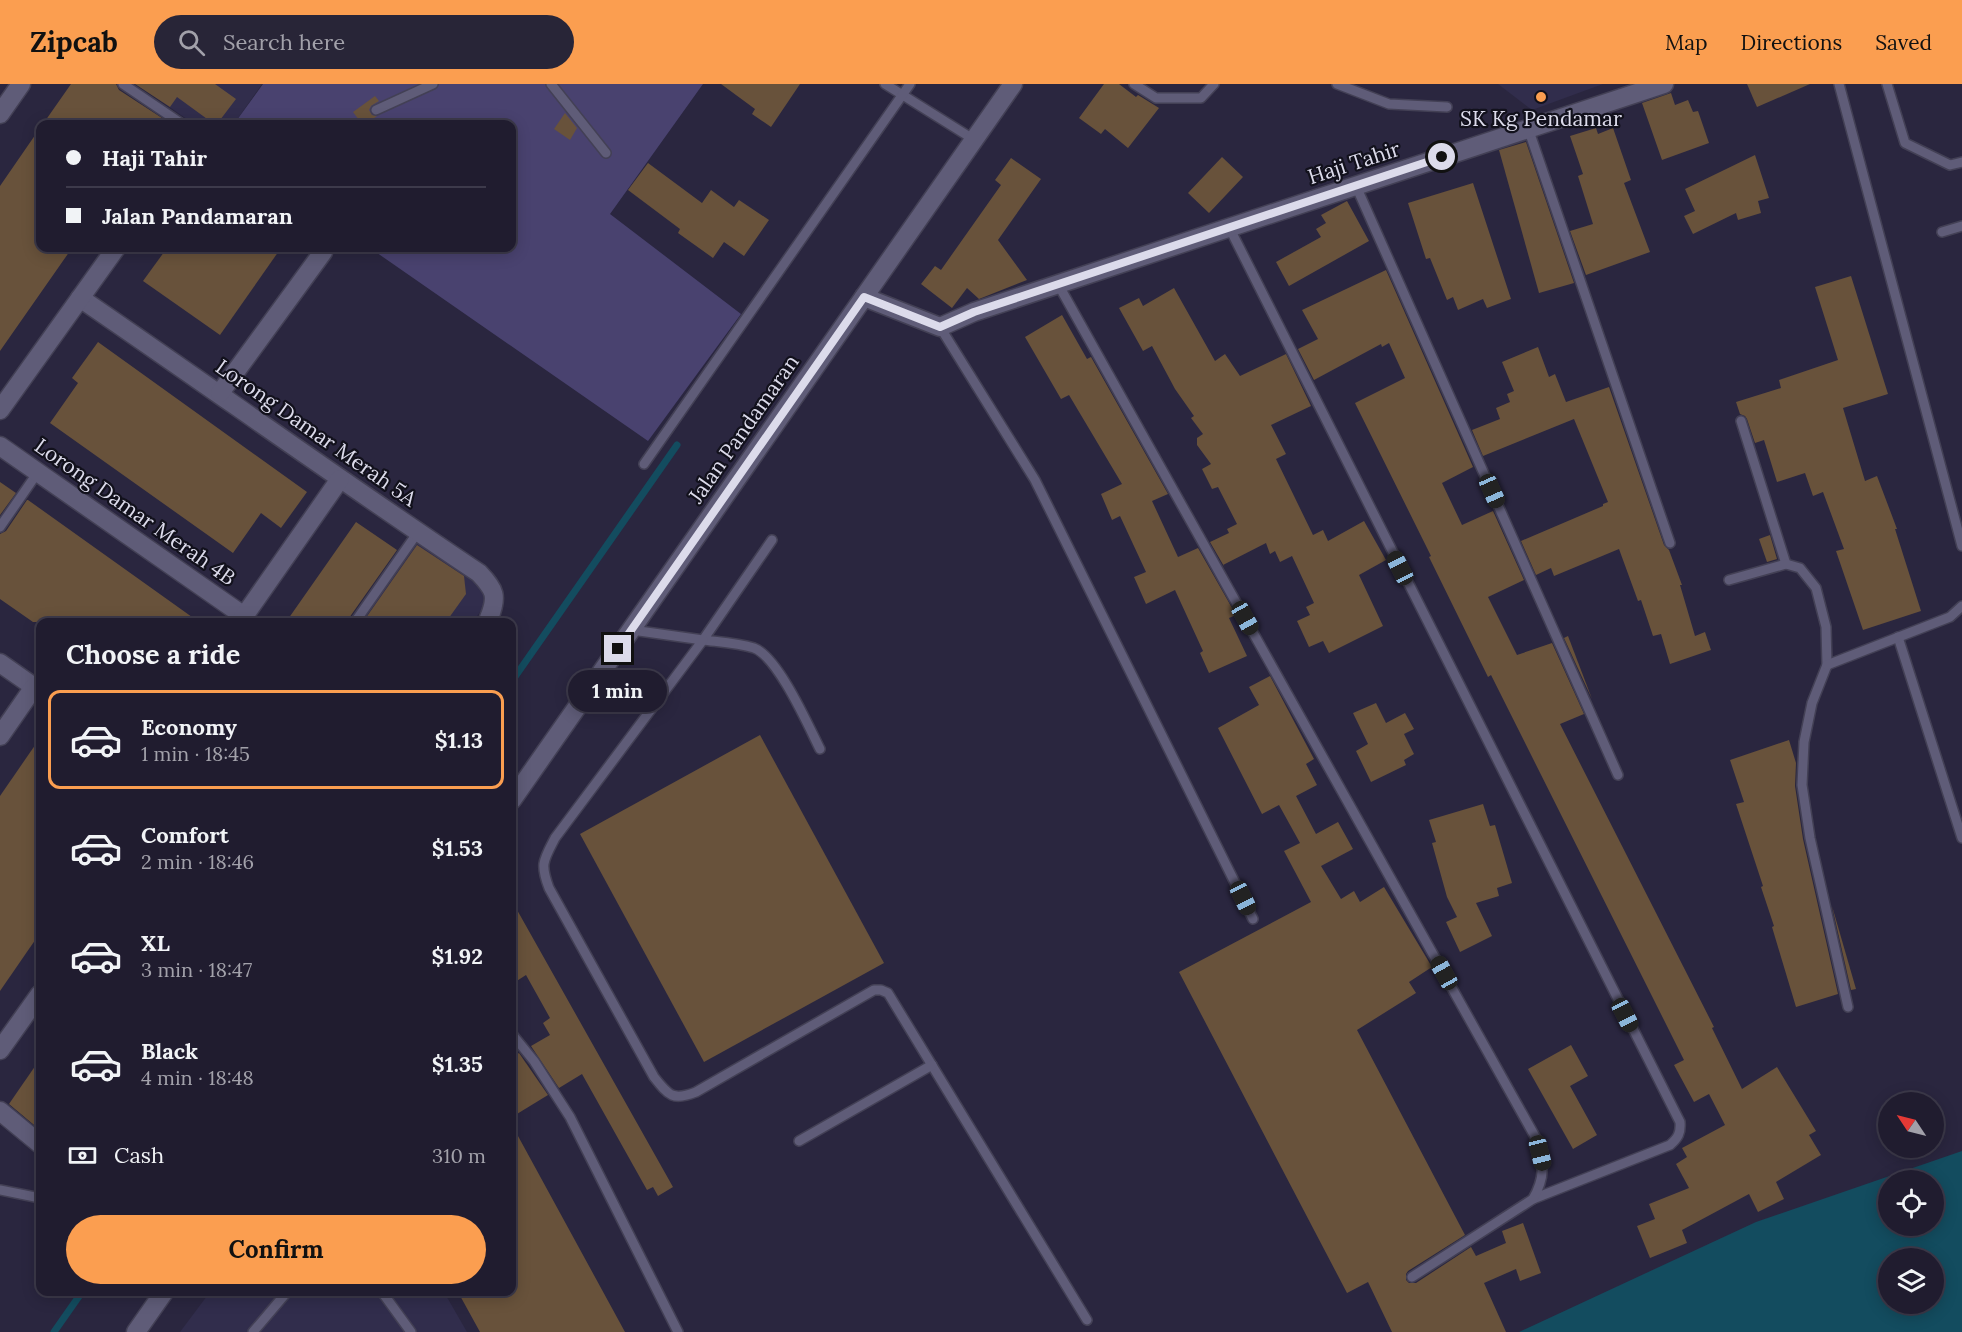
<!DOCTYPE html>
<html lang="en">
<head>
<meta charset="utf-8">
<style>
	body { margin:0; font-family:Lora,serif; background:#282537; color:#f1f3f6; height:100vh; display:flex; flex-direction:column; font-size:22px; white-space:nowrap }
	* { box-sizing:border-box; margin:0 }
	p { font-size:20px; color:#a2a1aa }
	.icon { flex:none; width:33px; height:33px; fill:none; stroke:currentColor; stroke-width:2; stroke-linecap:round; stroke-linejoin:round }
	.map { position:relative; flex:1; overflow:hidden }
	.sheet { position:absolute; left:36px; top:534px; width:480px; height:678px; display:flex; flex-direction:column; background:#201c2f; border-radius:12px; box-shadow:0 3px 15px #0003,0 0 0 2px #3d3a4b }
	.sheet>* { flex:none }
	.banner { position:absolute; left:36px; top:36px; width:480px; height:132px; border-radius:12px; box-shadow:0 3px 15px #0003,0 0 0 2px #3d3a4b; display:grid; align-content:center; height:132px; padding:0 30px; background:#201c2f }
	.needle { width:39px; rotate:305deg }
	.tools { position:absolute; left:1878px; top:1008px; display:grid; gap:12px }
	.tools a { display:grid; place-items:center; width:66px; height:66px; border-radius:50%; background:#201c2f; box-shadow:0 3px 15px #0003,0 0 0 2px #3d3a4b; font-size:30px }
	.end { position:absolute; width:27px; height:27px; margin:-14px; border:8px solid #dcdbeb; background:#111; box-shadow:0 0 0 3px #111 }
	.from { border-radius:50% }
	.bubble { position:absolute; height:42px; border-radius:21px; background:#201c2f; box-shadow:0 3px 15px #0003,0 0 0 2px #3d3a4b; font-size:20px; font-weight:700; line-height:42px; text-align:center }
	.car { position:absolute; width:18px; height:36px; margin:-18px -9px; border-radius:8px; box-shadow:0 0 4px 2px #0007; background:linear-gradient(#222 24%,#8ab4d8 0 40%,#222 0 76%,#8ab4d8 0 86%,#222 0) }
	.banner b { display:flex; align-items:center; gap:21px; height:57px; font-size:22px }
	.banner b+b { border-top:2px solid #3d3a4b }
	.banner i { width:15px; height:15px; background:#f1f3f6 }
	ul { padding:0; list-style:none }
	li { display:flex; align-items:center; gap:18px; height:99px; margin:0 12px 9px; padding:0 18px; border:3px solid transparent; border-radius:12px }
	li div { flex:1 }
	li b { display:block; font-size:22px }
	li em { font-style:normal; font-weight:700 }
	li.selected { border-color:#fb9e50 }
	li>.icon { width:54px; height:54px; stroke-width:1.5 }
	h2 { padding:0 30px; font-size:27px; line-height:72px }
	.pay { display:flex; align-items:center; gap:15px; height:66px; padding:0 30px; font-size:22px }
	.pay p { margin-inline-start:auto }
	.primary-button { display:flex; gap:12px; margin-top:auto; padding:12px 30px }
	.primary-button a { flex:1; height:69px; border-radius:36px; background:#fb9e50; color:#111; font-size:24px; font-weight:700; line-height:69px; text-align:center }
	header { display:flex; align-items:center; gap:36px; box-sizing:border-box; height:84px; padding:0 30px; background:#fb9e50; color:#111 }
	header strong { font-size:28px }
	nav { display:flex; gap:33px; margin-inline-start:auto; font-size:21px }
	.search { width:420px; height:54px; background:#282537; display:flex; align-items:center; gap:15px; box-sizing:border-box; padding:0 21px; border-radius:33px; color:#a2a1aa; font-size:22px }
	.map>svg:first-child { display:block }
</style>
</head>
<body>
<header>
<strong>Zipcab</strong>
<div class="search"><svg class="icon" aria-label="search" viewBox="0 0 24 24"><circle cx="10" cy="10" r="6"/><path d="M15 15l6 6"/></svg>Search here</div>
<nav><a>Map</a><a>Directions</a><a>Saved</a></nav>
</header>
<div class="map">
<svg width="1962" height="1248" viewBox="0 0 1962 1248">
	<rect width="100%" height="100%" fill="#2a263f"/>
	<g fill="#312d4c">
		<path d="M 136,0 L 262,0 L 234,40 L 194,40 Z"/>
		<path d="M 1498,0 L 1603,0 L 1532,26 Z"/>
		<path d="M 418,457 L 475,496 L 484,508 L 487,518 L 473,538 L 361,538 Z"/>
		<path d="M 210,1208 L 444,1208 L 467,1248 L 180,1248 Z"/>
	</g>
	<path fill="#49426f" d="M 263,0 L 703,0 L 610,130 L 741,230 L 648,357 L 370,164 L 512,164 L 512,40 L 234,40 Z"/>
	<path fill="#134c5f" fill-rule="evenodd" d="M 1962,1067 L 1962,1248 L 1519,1248 L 1756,1138 ZM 1888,1096 L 1934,1096 L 1934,1142 L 1888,1142 ZM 1888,1174 L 1934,1174 L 1934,1220 L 1888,1220 Z"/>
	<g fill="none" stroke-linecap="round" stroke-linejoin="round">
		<g stroke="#134c5f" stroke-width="7">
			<path d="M 512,597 L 677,361"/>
			<path d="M 54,1248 L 82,1208"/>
		</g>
	</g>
	<g fill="#68523b">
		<path d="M 71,0 L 116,0 L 119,6 L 162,34 L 158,40 L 43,40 Z"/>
		<path d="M 135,0 L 215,0 L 236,15 L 217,40 L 214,40 L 177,13 L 170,23 Z"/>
		<path d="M 721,0 L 800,0 L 771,43 L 752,30 L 755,25 Z"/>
		<path d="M 1104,0 L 1119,0 L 1136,13 L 1138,11 L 1159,24 L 1128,64 L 1105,45 L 1101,50 L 1079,34 Z"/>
		<path d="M 1747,0 L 1810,0 L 1757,23 Z"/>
		<path d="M 1671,9 L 1675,21 L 1688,16 L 1693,28 L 1698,27 L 1709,59 L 1662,76 L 1642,19 Z"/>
		<path d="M 375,12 L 379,17 L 371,22 L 369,26 L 372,31 L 377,32 L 366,40 L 362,40 L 353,28 Z"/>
		<path d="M 565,29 L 577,44 L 570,56 L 554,45 Z"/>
		<path d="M 40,44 L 40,164 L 72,164 L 0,267 L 0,102 Z"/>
		<path d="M 1596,44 L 1598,50 L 1613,44 L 1631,96 L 1624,99 L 1650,168 L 1586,191 L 1570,147 L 1593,140 L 1578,92 L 1583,90 L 1570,52 Z"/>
		<path d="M 1526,58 L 1574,199 L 1539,209 L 1499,66 Z"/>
		<path d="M 1755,71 L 1769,114 L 1758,117 L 1761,129 L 1738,136 L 1736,129 L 1693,150 L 1684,132 L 1695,127 L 1685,105 Z"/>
		<path d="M 1222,73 L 1243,93 L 1209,129 L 1188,109 Z"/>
		<path d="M 1011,74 L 1041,95 L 998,156 L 1027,196 L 979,215 L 967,204 L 952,224 L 921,200 L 935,182 L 941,186 L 1001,101 L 995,96 Z"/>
		<path d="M 648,79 L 702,119 L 711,106 L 734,123 L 739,116 L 769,136 L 744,172 L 724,158 L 713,174 L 678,149 L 680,145 L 628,106 Z"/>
		<path d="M 1473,99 L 1511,215 L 1487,224 L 1483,215 L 1458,226 L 1453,213 L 1447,216 L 1430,174 L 1426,175 L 1408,119 Z"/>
		<path d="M 1347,117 L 1369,157 L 1289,202 L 1276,178 L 1321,153 L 1316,145 L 1326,139 L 1321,131 Z"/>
		<path d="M 167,164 L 281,164 L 220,251 L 143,197 Z"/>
		<path d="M 1386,186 L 1473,383 L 1442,399 L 1462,441 L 1493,427 L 1524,496 L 1488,513 L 1517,571 L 1552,559 L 1584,630 L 1560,640 L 1714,943 L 1712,944 L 1742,1005 L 1777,983 L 1816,1047 L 1809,1051 L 1821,1071 L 1776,1098 L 1784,1115 L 1758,1128 L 1749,1110 L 1682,1146 L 1687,1159 L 1650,1174 L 1637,1142 L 1655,1135 L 1649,1120 L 1689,1104 L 1676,1080 L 1687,1073 L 1682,1064 L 1725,1041 L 1709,1010 L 1694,1018 L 1674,981 L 1684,976 L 1491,591 L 1488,593 L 1429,473 L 1431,472 L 1355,319 L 1405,294 L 1389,259 L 1382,263 L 1381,260 L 1314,296 L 1298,265 L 1318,255 L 1302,226 Z"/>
		<path d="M 1851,192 L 1888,310 L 1843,324 L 1865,397 L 1877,392 L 1897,445 L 1895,445 L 1921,527 L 1863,546 L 1836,467 L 1844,465 L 1823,408 L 1813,412 L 1805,389 L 1777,398 L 1764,356 L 1755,359 L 1747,335 L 1745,332 L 1740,330 L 1736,318 L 1781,304 L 1779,296 L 1838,276 L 1815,203 Z"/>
		<path d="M 1174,204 L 1215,277 L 1225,270 L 1240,292 L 1286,270 L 1311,322 L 1271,341 L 1286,370 L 1276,375 L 1313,451 L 1323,446 L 1328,457 L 1364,437 L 1386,476 L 1359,491 L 1383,542 L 1329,569 L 1323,557 L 1309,563 L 1297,537 L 1310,531 L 1306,523 L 1314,519 L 1292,472 L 1280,478 L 1275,467 L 1270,470 L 1266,459 L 1223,481 L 1225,484 L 1210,458 L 1229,449 L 1227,445 L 1237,440 L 1218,403 L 1212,405 L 1202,385 L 1211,380 L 1197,361 L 1197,354 L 1203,350 L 1191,334 L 1194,332 L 1175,305 L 1152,262 L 1143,267 L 1119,224 L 1139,214 L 1143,222 Z"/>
		<path d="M 1062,231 L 1087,275 L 1091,273 L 1168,410 L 1152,417 L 1178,473 L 1198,464 L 1236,531 L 1229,534 L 1247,572 L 1209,589 L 1200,569 L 1203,567 L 1175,506 L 1146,520 L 1134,493 L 1146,488 L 1120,432 L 1112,436 L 1101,410 L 1122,400 L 1069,311 L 1061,315 L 1025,253 Z"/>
		<path d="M 98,258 L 307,408 L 281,444 L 261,429 L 233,469 L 50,339 L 78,299 L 72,294 Z"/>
		<path d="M 1538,263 L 1549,293 L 1555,290 L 1566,318 L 1609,303 L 1664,461 L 1669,466 L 1682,501 L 1680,501 L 1695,552 L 1705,548 L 1711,566 L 1670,580 L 1661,550 L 1653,552 L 1641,516 L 1638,517 L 1619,465 L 1554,492 L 1551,484 L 1536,491 L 1521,457 L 1603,422 L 1603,420 L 1608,418 L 1574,335 L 1483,372 L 1472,346 L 1500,335 L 1496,324 L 1510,318 L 1507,310 L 1514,307 L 1502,278 Z"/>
		<path d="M 0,398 L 16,409 L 0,431 Z"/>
		<path d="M 27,416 L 28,416 L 199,538 L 33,538 L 0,515 L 0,450 L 6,447 Z"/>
		<path d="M 356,438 L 397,466 L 349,534 L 348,538 L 286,538 Z"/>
		<path d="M 1770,451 L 1777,475 L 1767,478 L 1759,455 Z"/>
		<path d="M 417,461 L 464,492 L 466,510 L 446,538 L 363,538 Z"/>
		<path d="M 1568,552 L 1592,615 L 1564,554 Z"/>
		<path d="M 1270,592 L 1314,675 L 1306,680 L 1317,701 L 1296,712 L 1316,750 L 1338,738 L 1353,765 L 1321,782 L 1341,815 L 1354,807 L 1360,818 L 1384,803 L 1432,883 L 1409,898 L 1416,909 L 1357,946 L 1465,1151 L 1408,1187 L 1406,1190 L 1406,1196 L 1409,1199 L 1416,1199 L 1471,1163 L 1476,1172 L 1506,1159 L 1502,1147 L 1523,1139 L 1541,1189 L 1520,1197 L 1516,1185 L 1484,1199 L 1506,1248 L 1392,1248 L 1368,1198 L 1347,1209 L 1179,888 L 1311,818 L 1284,767 L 1300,759 L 1279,721 L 1262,730 L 1218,644 L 1259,621 L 1249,603 Z"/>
		<path d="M 1376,619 L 1386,639 L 1405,629 L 1414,645 L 1404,650 L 1414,670 L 1404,676 L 1406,681 L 1371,698 L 1356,667 L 1368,660 L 1353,629 Z"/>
		<path d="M 760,651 L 884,879 L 704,978 L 580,750 Z"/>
		<path d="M 40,654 L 40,849 L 0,907 L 0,712 Z"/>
		<path d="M 1789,656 L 1796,679 L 1795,702 L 1803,755 L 1838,910 L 1796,923 L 1772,843 L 1774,842 L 1761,803 L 1763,802 L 1736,720 L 1744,718 L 1730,676 Z"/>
		<path d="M 1483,720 L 1490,742 L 1495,741 L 1512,799 L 1497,804 L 1499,812 L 1476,819 L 1492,852 L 1460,868 L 1446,838 L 1457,833 L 1447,813 L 1432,759 L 1436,758 L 1429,736 Z"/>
		<path d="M 512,817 L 673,1103 L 658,1112 L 653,1103 L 647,1106 L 582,990 L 559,1004 L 531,962 L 550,951 L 543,939 L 550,934 L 526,891 L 512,900 Z"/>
		<path d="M 1832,822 L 1856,905 L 1851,906 Z"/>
		<path d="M 1571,961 L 1588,992 L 1570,1002 L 1597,1051 L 1573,1065 L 1528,985 Z"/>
		<path d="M 519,969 L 548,1011 L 512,1033 L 512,973 Z"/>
		<path d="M 40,975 L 40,1046 L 9,1020 Z"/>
		<path d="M 512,1041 L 625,1248 L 480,1248 L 458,1208 L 512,1208 Z"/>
	</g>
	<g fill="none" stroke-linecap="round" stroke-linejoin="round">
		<g stroke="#434055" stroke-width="12">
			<g id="lane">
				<path d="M 123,0 L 182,40"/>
				<path d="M 551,0 L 606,69"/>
				<path d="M 885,0 L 973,55"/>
				<path d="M 1134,0 L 1156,14 L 1201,14 L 1214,0"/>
				<path d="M 1337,0 L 1389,20 L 1447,23"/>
				<path d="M 1839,0 L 1962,462"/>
				<path d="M 1887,0 L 1905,59 L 1950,81 L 1962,78"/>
				<path d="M 376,26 L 433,0"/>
				<path d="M 1528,44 L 1670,459"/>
				<path d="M 1356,102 L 1618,691"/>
				<path d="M 1229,143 L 1680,1038 C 1681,1049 1678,1054 1670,1061 L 1533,1115"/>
				<path d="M 1942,148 L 1962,142"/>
				<path d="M 1058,200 L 1537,1056 C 1543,1081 1546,1092 1533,1115 L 1412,1193"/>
				<path d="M 940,243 L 1035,396 L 1253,835"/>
				<path d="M 1741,337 L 1786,480"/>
				<path d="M 644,380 L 910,0"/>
				<path d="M 0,443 L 38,388"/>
				<path d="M 772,456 L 703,556 C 719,558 738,559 754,564 C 778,573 808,641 820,665"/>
				<path d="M 1729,496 L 1786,480 L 1800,484 L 1816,504 L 1826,543 L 1827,581 L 1812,619 L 1804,658 L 1802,701 L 1810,754 L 1848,923"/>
				<path d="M 355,538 L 418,448"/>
				<path d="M 632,546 L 703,556 L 555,754 C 543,777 540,780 549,804 L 654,993 C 669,1012 673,1017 696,1008 L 874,906 L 881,906 L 888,909 L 1087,1236"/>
				<path d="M 1898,553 L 1962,754"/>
				<path d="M 1827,581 L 1950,533 L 1962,522"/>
				<path d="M 512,950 L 534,977 L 570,1033 L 678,1248"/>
				<path d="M 799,1057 L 932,981"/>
				<path d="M 0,1106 L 40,1114"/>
				<path d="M 382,1208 L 411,1248"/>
				<path d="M 253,1248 L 287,1208"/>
			</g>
		</g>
		<g stroke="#434055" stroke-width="21">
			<g id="street">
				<path d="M 0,30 L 21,0"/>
				<path d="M 864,213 L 940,243 L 974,228 L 1664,0"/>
				<path d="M 80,214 C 213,305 344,399 479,489 C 495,506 498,512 489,534"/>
				<path d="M 220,309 L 323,168 L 324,164"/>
				<path d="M 0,326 L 116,164"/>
				<path d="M 0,362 L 244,532"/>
				<path d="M 240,538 L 340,395"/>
				<path d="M 0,579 L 40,607"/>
				<path d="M 0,652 L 34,603"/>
				<path d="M 0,966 L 40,910"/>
				<path d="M 0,1027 L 40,1060"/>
			</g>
		</g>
		<g stroke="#434055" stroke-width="21">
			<g id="secondary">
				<path d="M 512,716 L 1013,0"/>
				<path d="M 136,1248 L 164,1208"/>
			</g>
		</g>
		<use href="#lane" stroke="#5f5c78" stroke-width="9"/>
		<use href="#street" stroke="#5f5c78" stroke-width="18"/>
		<use href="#secondary" stroke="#5f5c78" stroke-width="18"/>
	</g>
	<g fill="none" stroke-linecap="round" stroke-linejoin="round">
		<path stroke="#dcdbeb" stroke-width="8" d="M 618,565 L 864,213 L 940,243 L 974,228 L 1442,73"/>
	</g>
	<circle fill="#fb9e50" stroke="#12111c" stroke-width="2" cx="1541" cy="13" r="6"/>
	<g text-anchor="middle" stroke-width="4.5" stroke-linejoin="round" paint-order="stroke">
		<g font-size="21" fill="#dcdbeb" stroke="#12111c">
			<text x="1541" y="42">SK Kg Pendamar</text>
		</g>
		<g font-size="21" fill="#dcdbeb" stroke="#12111c">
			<text transform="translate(1354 79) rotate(-18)" y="7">Haji Tahir</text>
			<text transform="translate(744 345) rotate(-55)" y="7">Jalan Pandamaran</text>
			<text transform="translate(316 349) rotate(35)" y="7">Lorong Damar Merah 5A</text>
			<text transform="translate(135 428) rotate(35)" y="7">Lorong Damar Merah 4B</text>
		</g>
	</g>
</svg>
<div class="tools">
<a><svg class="needle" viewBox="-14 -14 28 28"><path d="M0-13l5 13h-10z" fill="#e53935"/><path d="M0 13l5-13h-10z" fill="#a2a1aa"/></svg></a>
<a><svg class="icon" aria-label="locate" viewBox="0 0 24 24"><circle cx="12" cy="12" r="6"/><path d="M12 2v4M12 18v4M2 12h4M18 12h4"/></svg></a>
<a><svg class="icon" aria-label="layers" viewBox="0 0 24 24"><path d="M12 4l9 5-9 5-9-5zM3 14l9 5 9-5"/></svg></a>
</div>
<i class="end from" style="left:1442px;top:73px"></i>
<i class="end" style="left:618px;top:565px"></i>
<div class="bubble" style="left:568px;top:586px;width:99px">1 min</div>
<i class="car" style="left:1492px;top:407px;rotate:156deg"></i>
<i class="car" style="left:1400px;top:484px;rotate:333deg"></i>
<i class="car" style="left:1245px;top:534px;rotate:151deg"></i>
<i class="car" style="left:1243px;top:814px;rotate:154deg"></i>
<i class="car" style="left:1444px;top:889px;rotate:331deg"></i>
<i class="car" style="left:1625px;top:931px;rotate:153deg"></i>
<i class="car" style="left:1540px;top:1069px;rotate:166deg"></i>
<div class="banner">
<b><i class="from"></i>Haji Tahir</b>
<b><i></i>Jalan Pandamaran</b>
</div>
<section class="sheet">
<h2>Choose a ride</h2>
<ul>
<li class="selected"><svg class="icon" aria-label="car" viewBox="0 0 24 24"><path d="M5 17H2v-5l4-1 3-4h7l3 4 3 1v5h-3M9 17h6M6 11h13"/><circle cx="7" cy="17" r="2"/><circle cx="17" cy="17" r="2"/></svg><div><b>Economy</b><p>1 min · 18:45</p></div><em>$1.13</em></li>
<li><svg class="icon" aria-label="car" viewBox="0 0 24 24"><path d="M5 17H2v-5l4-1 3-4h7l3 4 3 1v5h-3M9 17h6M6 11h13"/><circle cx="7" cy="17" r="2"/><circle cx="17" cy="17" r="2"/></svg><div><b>Comfort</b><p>2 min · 18:46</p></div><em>$1.53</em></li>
<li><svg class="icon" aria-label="car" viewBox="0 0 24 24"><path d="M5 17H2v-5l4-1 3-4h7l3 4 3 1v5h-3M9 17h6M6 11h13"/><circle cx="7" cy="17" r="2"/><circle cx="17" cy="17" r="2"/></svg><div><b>XL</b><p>3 min · 18:47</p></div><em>$1.92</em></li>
<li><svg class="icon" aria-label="car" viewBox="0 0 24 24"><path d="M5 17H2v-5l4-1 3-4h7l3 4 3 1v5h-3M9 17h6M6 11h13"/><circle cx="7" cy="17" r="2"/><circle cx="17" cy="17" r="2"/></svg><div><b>Black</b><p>4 min · 18:48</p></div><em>$1.35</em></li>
</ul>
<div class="pay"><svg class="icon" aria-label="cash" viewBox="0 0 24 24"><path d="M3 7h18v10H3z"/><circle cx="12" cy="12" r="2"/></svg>Cash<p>310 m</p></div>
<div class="primary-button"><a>Confirm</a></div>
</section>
</div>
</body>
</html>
